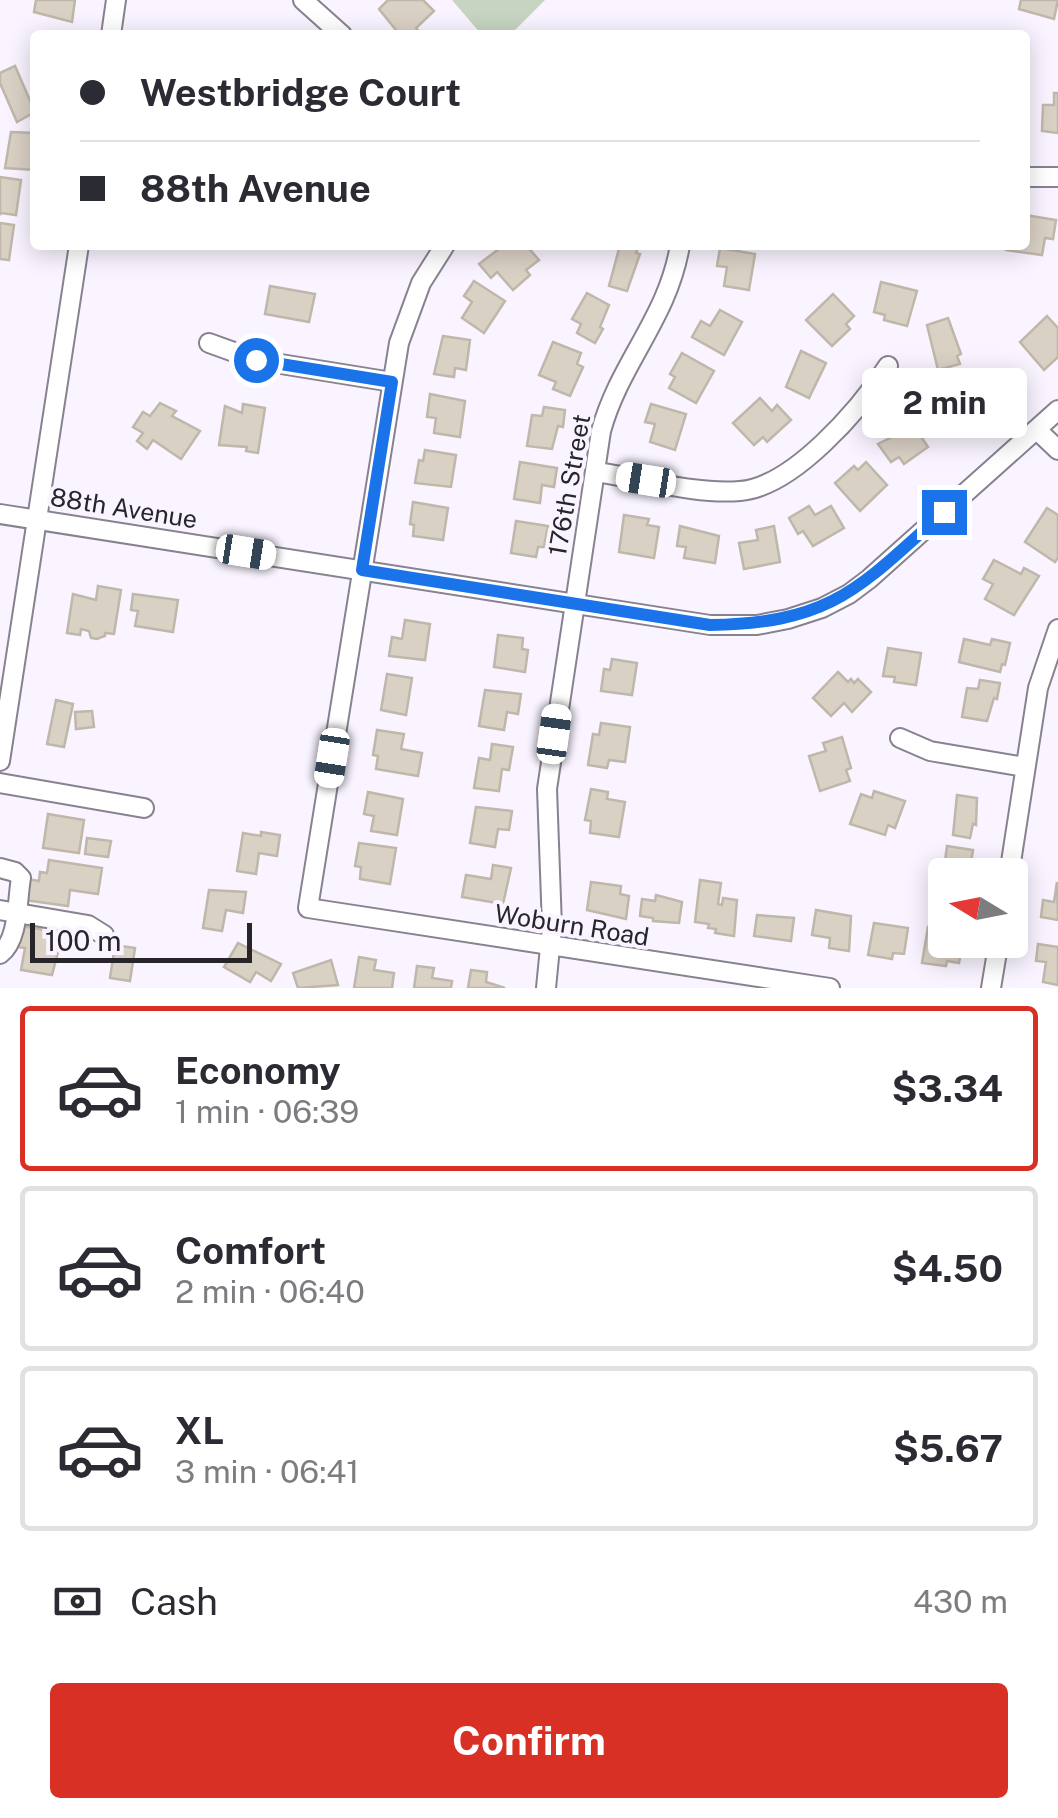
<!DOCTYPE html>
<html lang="en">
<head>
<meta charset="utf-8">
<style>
	body { margin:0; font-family:"Public Sans",sans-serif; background:#f2f2f3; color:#2b2b33; height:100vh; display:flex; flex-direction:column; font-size:38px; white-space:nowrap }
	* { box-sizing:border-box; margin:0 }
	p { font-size:32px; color:#7c7c81 }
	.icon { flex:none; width:55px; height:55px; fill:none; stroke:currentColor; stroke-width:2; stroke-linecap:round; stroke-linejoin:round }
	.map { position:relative; height:988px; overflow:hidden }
	.drawer { display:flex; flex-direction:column; background:#fff; flex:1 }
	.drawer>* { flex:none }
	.top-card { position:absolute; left:30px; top:30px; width:1000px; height:220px; border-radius:10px; box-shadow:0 5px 25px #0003; display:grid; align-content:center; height:220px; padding:0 50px; background:#fff }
	.needle { width:65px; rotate:280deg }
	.tools { position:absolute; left:928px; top:858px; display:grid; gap:20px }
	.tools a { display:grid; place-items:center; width:100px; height:100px; border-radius:10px; background:#fff; box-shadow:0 5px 25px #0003; font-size:50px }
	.scale { position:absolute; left:30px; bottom:25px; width:222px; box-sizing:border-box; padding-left:10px; border:5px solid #27252a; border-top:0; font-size:28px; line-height:35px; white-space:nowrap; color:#27252a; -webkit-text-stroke:8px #f9f4ff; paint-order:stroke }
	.end { position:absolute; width:45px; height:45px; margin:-22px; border:12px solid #1a73e8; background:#fff; box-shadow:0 0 0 5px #fff }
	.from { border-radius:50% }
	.bubble { position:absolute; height:70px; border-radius:10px; background:#fff; box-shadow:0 5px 25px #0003; font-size:32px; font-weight:700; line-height:70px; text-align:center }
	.car { position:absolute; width:30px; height:60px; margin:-30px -15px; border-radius:12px; box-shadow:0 0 8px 2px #0007; background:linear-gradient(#fff 24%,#345 0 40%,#fff 0 76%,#345 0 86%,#fff 0) }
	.top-card b { display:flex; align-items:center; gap:35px; height:95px; font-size:38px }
	.top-card b+b { border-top:2px solid #e1e1e2 }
	.top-card i { width:25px; height:25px; background:#2b2b33 }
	ul { padding:18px 0 0; list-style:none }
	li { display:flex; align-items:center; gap:30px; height:165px; margin:0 20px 15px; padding:0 30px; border:5px solid #e1e1e2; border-radius:10px }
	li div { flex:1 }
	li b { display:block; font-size:38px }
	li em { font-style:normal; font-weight:700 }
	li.current { border-color:#d93025 }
	li>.icon { width:90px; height:90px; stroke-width:1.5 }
	.pay { display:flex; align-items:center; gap:25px; height:110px; padding:0 50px; font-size:38px }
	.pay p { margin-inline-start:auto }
	.button { display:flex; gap:20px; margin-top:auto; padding:20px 50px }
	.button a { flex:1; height:115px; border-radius:10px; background:#d93025; color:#fff; font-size:40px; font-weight:700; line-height:115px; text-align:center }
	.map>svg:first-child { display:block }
</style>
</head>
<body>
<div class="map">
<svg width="1058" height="988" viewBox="0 0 1058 988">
	<rect width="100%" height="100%" fill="#f9f4ff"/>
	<path fill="#c6d4c1" d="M 452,0 L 545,0 L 510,35 L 482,35 Z"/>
	<g fill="#dad1c5" stroke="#c0b7ab" stroke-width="2.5">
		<path d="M 36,0 L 75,0 L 72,22 L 34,12 Z"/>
		<path d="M 388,0 L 423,0 L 434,11 L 416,28 L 421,34 L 400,35 L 379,9 Z"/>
		<path d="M 1021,0 L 1058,0 L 1054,19 L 1019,9 Z"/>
		<path d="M 15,66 L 35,112 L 17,122 L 0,83 L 0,73 Z"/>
		<path d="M 1054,93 L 1058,93 L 1058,133 L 1042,131 L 1043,105 L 1054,105 Z"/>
		<path d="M 11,132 L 35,133 L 35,170 L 5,168 Z"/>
		<path d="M 0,177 L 21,180 L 16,215 L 1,213 L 0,215 Z"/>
		<path d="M 1025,215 L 1056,220 L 1053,239 L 1045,238 L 1042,255 L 1006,250 L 1007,245 L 1025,245 Z"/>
		<path d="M 0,223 L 14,225 L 9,260 L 0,259 Z"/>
		<path d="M 504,245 L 526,245 L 539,260 L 526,270 L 530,275 L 513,290 L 497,272 L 491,278 L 479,264 Z"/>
		<path d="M 620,245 L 639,245 L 636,253 L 640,254 L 627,291 L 609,286 Z"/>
		<path d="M 720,248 L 755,254 L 749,290 L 724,286 L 727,267 L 717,266 Z"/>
		<path d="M 474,281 L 505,301 L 484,333 L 462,318 L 472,302 L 464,296 Z"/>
		<path d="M 881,282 L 917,291 L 907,326 L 884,320 L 885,315 L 874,312 Z"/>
		<path d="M 270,286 L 315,294 L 309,322 L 265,314 Z"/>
		<path d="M 587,293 L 609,305 L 600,327 L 603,329 L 595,343 L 577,333 L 581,324 L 572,319 Z"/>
		<path d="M 833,294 L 854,316 L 846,324 L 850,329 L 832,346 L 806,320 Z"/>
		<path d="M 720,310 L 742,322 L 724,355 L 692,337 L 701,321 L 710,326 Z"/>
		<path d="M 1047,316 L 1058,328 L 1058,357 L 1044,370 L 1020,342 Z"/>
		<path d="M 948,318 L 961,354 L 957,356 L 960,364 L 938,370 L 927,325 Z"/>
		<path d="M 443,336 L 470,340 L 466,370 L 455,368 L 454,377 L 434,374 Z"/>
		<path d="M 553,342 L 581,353 L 577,364 L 583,367 L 570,396 L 553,389 L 556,382 L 539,375 Z"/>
		<path d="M 801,351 L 826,363 L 809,398 L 786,387 Z"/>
		<path d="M 682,353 L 714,371 L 696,403 L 669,388 L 675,377 L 670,374 Z"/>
		<path d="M 938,386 L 973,395 L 965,427 L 943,422 L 946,410 L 932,407 Z"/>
		<path d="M 430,394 L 465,401 L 460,437 L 434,433 L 436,418 L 427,417 Z"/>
		<path d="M 760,398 L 772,411 L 777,405 L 791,420 L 767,442 L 763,437 L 754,445 L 733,423 Z"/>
		<path d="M 160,403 L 176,411 L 172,416 L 200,431 L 181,459 L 153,440 L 147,449 L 137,441 L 143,433 L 133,427 L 143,412 L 150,416 Z"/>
		<path d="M 243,404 L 265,408 L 258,453 L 246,451 L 247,447 L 219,445 L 225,406 L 242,413 Z"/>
		<path d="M 651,404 L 686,414 L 675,450 L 650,442 L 655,424 L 645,422 Z"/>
		<path d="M 544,407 L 565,410 L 563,427 L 558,426 L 552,449 L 527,446 L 532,415 L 542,416 Z"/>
		<path d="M 914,426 L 928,447 L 904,464 L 899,457 L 891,462 L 878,444 Z"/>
		<path d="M 425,450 L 456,455 L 451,487 L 415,483 L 419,460 L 423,461 Z"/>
		<path d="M 520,462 L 557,468 L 554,487 L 542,485 L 540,503 L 514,499 Z"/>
		<path d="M 866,462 L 887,485 L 860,511 L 835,483 L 854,466 L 858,470 Z"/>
		<path d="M 413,502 L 448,508 L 443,540 L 413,536 L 414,525 L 410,524 Z"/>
		<path d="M 809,506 L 815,515 L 831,506 L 844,528 L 813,546 L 803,531 L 798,534 L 789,518 Z"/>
		<path d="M 1047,508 L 1058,515 L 1058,558 L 1055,562 L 1025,542 Z"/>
		<path d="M 624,515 L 649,519 L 647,525 L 659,527 L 654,558 L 619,552 Z"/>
		<path d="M 516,521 L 548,526 L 544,547 L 538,547 L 536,557 L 511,553 Z"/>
		<path d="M 680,526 L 719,536 L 715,563 L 684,558 L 686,547 L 677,546 Z"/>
		<path d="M 774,526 L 780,562 L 744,569 L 739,543 L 758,540 L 756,530 Z"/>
		<path d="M 994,560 L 1021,574 L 1024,568 L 1039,576 L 1014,615 L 985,599 L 993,584 L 983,579 Z"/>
		<path d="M 98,586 L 121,590 L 114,634 L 105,633 L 105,636 L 97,639 L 91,638 L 89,631 L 81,629 L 80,635 L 67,633 L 73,594 L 96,600 Z"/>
		<path d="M 133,594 L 178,600 L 173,632 L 135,626 L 138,611 L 131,610 Z"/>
		<path d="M 405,620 L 430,624 L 425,660 L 389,656 L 392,637 L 402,639 Z"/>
		<path d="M 498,635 L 523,638 L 522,649 L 528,650 L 525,672 L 494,667 Z"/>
		<path d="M 964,639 L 990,645 L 992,639 L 1010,643 L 1005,665 L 1002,664 L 1000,672 L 959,662 Z"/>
		<path d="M 888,648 L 921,653 L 916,685 L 894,682 L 895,677 L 883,676 Z"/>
		<path d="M 612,659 L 637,663 L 632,695 L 601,691 L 604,669 L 610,670 Z"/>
		<path d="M 838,672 L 848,682 L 851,679 L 854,683 L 858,679 L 871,692 L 852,712 L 844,703 L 831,716 L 813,698 Z"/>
		<path d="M 387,674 L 412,678 L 406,715 L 381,710 Z"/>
		<path d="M 980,680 L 1000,683 L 997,699 L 994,698 L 987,721 L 962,717 L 967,688 L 978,689 Z"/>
		<path d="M 485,690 L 521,694 L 518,714 L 507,712 L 504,730 L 479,726 Z"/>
		<path d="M 56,700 L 73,704 L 64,747 L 47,744 Z"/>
		<path d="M 92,711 L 94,727 L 76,729 L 75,712 Z"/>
		<path d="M 601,723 L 630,727 L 625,762 L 609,760 L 607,768 L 588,765 L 593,734 L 599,735 Z"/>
		<path d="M 377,730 L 404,734 L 401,749 L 422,753 L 418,776 L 376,769 L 378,756 L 373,755 Z"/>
		<path d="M 842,737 L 851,768 L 846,770 L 850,781 L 820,791 L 809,756 L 826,751 L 823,743 Z"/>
		<path d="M 492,744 L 513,747 L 509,770 L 502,769 L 499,791 L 474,788 L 479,758 L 490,760 Z"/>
		<path d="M 591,789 L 608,792 L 607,799 L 625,802 L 619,837 L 590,833 L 591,821 L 585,820 Z"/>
		<path d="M 874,791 L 905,801 L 895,828 L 888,825 L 885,835 L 850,824 L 861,794 L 872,798 Z"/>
		<path d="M 368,792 L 403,799 L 397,835 L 371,831 L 374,816 L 364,814 Z"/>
		<path d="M 957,795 L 977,798 L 976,825 L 973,824 L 970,838 L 953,835 Z"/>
		<path d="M 476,807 L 512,811 L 509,830 L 498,829 L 495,847 L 470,843 Z"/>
		<path d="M 48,814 L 84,820 L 79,853 L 43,848 Z"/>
		<path d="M 261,832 L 280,835 L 277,856 L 259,853 L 256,874 L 237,871 L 243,833 L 261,836 Z"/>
		<path d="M 87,838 L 111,841 L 108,857 L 85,854 Z"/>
		<path d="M 359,843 L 396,848 L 390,884 L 360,879 L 361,867 L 355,866 Z"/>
		<path d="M 947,846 L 973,850 L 969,875 L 945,875 L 945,884 L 942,884 Z"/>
		<path d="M 49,860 L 102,868 L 98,894 L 70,890 L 68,906 L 24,900 L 27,879 L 39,881 L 40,872 L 47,873 Z"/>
		<path d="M 493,865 L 511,868 L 503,904 L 462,897 L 466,875 L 491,879 Z"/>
		<path d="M 700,880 L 721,883 L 718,904 L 722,905 L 723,898 L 737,900 L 734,936 L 715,933 L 716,929 L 708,928 L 709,924 L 695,922 Z"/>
		<path d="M 591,882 L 621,886 L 620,894 L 629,896 L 626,919 L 587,910 Z"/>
		<path d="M 1057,882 L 1058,920 L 1041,917 L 1043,900 L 1054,902 Z"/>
		<path d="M 209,890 L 246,892 L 243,913 L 226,910 L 222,931 L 203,928 Z"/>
		<path d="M 656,895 L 682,902 L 679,923 L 653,921 L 653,918 L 640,916 L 642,899 L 655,901 Z"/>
		<path d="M 816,910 L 851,916 L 849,951 L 829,948 L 830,938 L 812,935 Z"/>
		<path d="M 757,915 L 794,918 L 791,941 L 754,936 Z"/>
		<path d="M 874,923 L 908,928 L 904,954 L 893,953 L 892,959 L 868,955 Z"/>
		<path d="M 21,926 L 63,933 L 52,975 L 21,970 L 25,948 L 17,947 Z"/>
		<path d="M 928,927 L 945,929 L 945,940 L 963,940 L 959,963 L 947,961 L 946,966 L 922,963 Z"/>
		<path d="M 238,943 L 281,964 L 271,981 L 256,972 L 250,982 L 224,967 Z"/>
		<path d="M 1038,944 L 1058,947 L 1058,985 L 1043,982 L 1046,962 L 1036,961 Z"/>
		<path d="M 115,945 L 135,948 L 130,981 L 110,978 Z"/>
		<path d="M 359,957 L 376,960 L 374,970 L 394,973 L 392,988 L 354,988 Z"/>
		<path d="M 331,960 L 338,985 L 298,988 L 293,973 Z"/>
		<path d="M 417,966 L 434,968 L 432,978 L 452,981 L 451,988 L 414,988 Z"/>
		<path d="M 471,970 L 487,972 L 486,982 L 505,988 L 468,988 Z"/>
	</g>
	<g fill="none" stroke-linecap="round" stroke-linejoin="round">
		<g stroke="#88828f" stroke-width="22">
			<g id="minor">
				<path d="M 303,0 L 342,35"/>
				<path d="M 111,35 L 116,0"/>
				<path d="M 1025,177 L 1058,177"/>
				<path d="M 445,245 L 421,283 L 399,343 L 308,908 L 830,988"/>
				<path d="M 209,343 L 256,360 L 392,382"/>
				<path d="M 1037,430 L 1058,450"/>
				<path d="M 596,472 C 640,478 695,495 740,491 C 793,487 860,409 888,366"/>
				<path d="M 0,514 L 710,625 L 757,625 L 788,619 L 822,608 L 849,594 L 869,579 L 1058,410"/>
				<path d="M 900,738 L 930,751 L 1025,767"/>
				<path d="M 0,761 L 79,245"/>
				<path d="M 0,783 L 144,808"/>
				<path d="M 0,868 L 15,872 L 21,878 C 17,900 19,940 0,954"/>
				<path d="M 1009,875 L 1038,688 L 1058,629"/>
				<path d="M 0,910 L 88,925 L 104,935"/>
				<path d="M 546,988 L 552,927 L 547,789 L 601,431 C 620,362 668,318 680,245"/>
				<path d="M 991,988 L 999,940"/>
			</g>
		</g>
		<use href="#minor" stroke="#fff" stroke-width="18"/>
	</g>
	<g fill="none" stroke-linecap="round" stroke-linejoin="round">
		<path stroke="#1a73e8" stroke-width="12" d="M 256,360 L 392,382 L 362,570 L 710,625 C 832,623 858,589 944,512"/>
	</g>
	<g text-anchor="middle" stroke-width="8" stroke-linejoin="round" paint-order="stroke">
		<g font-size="25" fill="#27252a" stroke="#f9f4ff">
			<text transform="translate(569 485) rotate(-80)" y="9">176th Street</text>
			<text transform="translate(124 508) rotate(9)" y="9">88th Avenue</text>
			<text transform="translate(572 925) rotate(9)" y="9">Woburn Road</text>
		</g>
	</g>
</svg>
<div class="tools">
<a><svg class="needle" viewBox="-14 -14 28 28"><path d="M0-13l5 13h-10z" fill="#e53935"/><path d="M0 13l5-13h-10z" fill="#7c7c81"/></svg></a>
</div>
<div class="scale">100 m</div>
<i class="end from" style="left:256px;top:360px"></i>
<i class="end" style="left:944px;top:512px"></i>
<div class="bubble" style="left:862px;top:368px;width:165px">2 min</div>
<i class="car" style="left:646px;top:480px;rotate:279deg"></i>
<i class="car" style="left:246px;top:552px;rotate:99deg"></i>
<i class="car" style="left:554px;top:734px;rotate:8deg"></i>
<i class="car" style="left:332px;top:758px;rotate:189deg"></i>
<div class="top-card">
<b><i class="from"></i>Westbridge Court</b>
<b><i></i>88th Avenue</b>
</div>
</div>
<section class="drawer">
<ul>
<li class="current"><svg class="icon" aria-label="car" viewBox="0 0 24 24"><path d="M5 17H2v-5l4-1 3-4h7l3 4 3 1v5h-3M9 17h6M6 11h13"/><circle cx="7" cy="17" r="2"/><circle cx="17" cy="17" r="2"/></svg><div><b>Economy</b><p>1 min · 06:39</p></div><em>$3.34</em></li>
<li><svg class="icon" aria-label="car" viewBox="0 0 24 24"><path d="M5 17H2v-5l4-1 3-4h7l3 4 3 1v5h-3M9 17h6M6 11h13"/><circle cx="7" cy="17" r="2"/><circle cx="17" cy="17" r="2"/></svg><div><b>Comfort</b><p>2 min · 06:40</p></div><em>$4.50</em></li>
<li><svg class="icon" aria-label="car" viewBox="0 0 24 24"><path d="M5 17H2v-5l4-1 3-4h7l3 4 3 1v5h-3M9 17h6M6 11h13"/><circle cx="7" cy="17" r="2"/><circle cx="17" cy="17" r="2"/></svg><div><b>XL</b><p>3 min · 06:41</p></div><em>$5.67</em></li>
</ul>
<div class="pay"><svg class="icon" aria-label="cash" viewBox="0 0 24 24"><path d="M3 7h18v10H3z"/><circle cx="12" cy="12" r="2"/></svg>Cash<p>430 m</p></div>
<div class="button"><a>Confirm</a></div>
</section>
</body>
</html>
